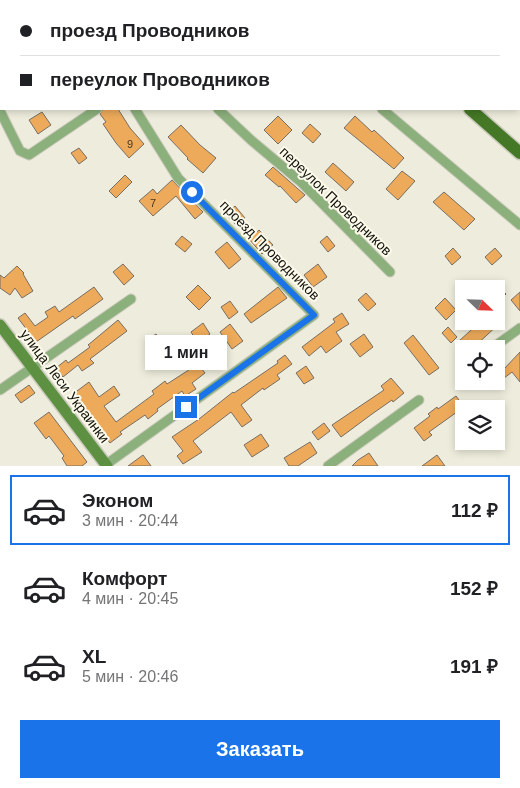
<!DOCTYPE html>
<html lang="ru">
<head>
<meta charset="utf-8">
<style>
	body { margin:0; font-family:Helvetica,sans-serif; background:#f6f6f6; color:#202124; height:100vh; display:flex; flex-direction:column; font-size:19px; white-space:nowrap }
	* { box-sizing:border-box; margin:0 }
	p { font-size:16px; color:#757577 }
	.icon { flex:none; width:28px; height:28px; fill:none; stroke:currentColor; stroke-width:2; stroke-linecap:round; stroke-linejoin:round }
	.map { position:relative; height:466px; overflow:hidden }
	.side { display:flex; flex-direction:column; background:#fff; flex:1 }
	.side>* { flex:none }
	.hud { position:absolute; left:0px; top:0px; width:520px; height:110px; box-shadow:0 2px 8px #0003; display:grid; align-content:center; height:110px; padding:0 20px; background:#fff }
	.needle { width:32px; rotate:113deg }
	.buttons { position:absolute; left:455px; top:280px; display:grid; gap:10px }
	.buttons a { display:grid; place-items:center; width:50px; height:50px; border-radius:0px; background:#fff; box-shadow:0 2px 8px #0003; font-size:25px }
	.end { position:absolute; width:22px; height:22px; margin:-11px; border:6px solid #1a73e8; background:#fff; box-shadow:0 0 0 2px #fff }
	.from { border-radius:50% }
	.bubble { position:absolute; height:35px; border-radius:0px; background:#fff; box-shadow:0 2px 8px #0003; font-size:16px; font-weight:800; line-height:35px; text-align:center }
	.hud b { display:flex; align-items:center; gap:18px; height:48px; font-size:19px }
	.hud b+b { border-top:1px solid #e0e0e0 }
	.hud i { width:12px; height:12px; background:#202124 }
	ul { padding:9px 0 0; list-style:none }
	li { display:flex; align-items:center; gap:15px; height:70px; margin:0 10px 8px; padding:0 10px; border:2px solid transparent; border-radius:0px }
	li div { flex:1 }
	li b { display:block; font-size:19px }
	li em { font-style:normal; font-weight:800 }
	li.selected { border-color:#1a73e8 }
	li>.icon { width:45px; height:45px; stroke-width:1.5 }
	.cta { display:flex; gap:10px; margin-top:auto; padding:10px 20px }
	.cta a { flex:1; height:58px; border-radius:0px; background:#1a73e8; color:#fff; font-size:20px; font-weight:800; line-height:58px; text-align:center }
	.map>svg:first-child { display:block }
</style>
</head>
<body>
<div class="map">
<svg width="520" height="466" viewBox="0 0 520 466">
	<rect width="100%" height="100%" fill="#eeeddd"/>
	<g fill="#edaa5a" stroke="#796e63">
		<path d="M 103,109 L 118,109 L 130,128 L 144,144 L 129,158 L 116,143 L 103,124 L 106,122 L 100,114 Z"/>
		<path d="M 42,112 L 51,125 L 38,134 L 29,120 Z"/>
		<path d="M 278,116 L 292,130 L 278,144 L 264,130 Z"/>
		<path d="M 355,116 L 372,132 L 374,130 L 404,158 L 394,169 L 344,128 Z"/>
		<path d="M 310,124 L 321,134 L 313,143 L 302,133 Z"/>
		<path d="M 181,125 L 200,145 L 216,158 L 203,173 L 187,159 L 188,158 L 168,137 Z"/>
		<path d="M 79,148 L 87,158 L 79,164 L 71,153 Z"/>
		<path d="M 333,163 L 354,182 L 346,191 L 325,172 Z"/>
		<path d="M 273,167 L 305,195 L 296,203 L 280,186 L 279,187 L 265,175 Z"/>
		<path d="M 402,171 L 415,181 L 398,200 L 386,189 Z"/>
		<path d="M 125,175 L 132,182 L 116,198 L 109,191 Z"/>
		<path d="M 172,180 L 203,212 L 195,219 L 176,196 L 153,216 L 139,201 L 153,189 L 157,194 Z"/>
		<path d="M 444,192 L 475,219 L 464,230 L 433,202 Z"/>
		<path d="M 235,206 L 245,218 L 237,226 L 226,214 Z"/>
		<path d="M 259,230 L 273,245 L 262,254 L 249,239 Z"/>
		<path d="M 182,236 L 192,244 L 185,252 L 175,244 Z"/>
		<path d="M 327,236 L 335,246 L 328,252 L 320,242 Z"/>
		<path d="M 227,242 L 241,259 L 229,269 L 215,252 Z"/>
		<path d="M 453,248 L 461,257 L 452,265 L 445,256 Z"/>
		<path d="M 495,248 L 502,256 L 492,265 L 485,257 Z"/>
		<path d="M 123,264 L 134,276 L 124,285 L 113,272 Z"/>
		<path d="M 318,264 L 327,277 L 313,287 L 304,275 Z"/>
		<path d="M 17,266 L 24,273 L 23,274 L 33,291 L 22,298 L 15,288 L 10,295 L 0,288 L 0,275 L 4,278 Z"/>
		<path d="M 496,284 L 506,294 L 496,304 Z"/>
		<path d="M 198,285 L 211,298 L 199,310 L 186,297 Z"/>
		<path d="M 94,287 L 103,299 L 75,319 L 73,316 L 36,342 L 18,318 L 25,313 L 35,326 L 48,317 L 45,312 L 55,306 L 59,312 Z"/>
		<path d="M 278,287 L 287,298 L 251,323 L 244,314 Z"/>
		<path d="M 520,292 L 520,311 L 511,300 Z"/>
		<path d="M 366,293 L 376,304 L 368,311 L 358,300 Z"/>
		<path d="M 445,298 L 456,310 L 446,320 L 435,308 Z"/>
		<path d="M 230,301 L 238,312 L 229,319 L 221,307 Z"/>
		<path d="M 342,313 L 349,324 L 336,332 L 342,341 L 326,353 L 321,346 L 309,356 L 302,347 L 335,322 L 333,319 Z"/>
		<path d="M 118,320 L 127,331 L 90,359 L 94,363 L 82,371 L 78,365 L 63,377 L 56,368 L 66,360 L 68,363 L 90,347 L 88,345 Z"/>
		<path d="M 481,321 L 502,321 L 472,349 L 466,349 L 459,341 Z"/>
		<path d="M 203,323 L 210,334 L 198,343 L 191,332 Z"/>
		<path d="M 230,324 L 243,341 L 232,349 L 220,332 Z"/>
		<path d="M 448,327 L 457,337 L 451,343 L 442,333 Z"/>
		<path d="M 156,334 L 163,343 L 153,350 L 146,341 Z"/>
		<path d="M 364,334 L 373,347 L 360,357 L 350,344 Z"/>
		<path d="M 413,335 L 439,368 L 429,375 L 404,343 Z"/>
		<path d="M 520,352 L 520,382 L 512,372 L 495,385 L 492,382 L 496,381 L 496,361 L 504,369 Z"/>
		<path d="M 285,355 L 292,364 L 277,375 L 280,379 L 264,390 L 263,388 L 241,405 L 252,420 L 242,427 L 231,412 L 193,441 L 202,452 L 183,464 L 177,456 L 183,451 L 172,437 L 199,419 L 233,392 L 234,393 L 278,363 L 277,361 Z"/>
		<path d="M 198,364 L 205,373 L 192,383 L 196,389 L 185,396 L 182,391 L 157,409 L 158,411 L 148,419 L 145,415 L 120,432 L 122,434 L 110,443 L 73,394 L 89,382 L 99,397 L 114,386 L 120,395 L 104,406 L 116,422 L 154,394 L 152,391 L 165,381 L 167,384 Z"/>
		<path d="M 306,366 L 314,378 L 304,384 L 296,373 Z"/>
		<path d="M 391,378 L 404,393 L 393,402 L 392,400 L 372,414 L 341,437 L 332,425 L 384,390 L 381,386 Z"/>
		<path d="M 29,385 L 35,393 L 21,403 L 15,395 Z"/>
		<path d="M 456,396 L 464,407 L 429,432 L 432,435 L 424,441 L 414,428 L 430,416 L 428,414 L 437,407 L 438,409 Z"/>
		<path d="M 49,412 L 87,462 L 82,466 L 67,466 L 62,458 L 64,456 L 49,436 L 46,439 L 34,423 Z"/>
		<path d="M 324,423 L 330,431 L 318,440 L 312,432 Z"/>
		<path d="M 261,434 L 269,446 L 252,457 L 244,445 Z"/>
		<path d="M 310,442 L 317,453 L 298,466 L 289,466 L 284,458 Z"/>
		<path d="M 369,453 L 378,466 L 352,466 L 358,460 Z"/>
		<path d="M 143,455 L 151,466 L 128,466 Z"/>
		<path d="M 437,455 L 445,466 L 422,466 Z"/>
	</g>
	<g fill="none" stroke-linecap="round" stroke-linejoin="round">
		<g stroke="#cbcabc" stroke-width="11">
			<g id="minor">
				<path d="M 81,0 L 81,1"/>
				<path d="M 254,0 L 255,1"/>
				<path d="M 218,109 L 251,140 L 301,182 L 390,272"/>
				<path d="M 382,109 L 520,225"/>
				<path d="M 0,111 L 20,151 L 29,155 L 97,109"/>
				<path d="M 491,349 L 520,328"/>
				<path d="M 461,370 L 464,368"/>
				<path d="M 0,390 L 131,299"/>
				<path d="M 104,466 L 314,315 L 178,178 L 135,109"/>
				<path d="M 328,466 L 419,400"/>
			</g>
		</g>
		<g stroke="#cbcabc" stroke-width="14">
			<path id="secondary" d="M 0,325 L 107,466"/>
		</g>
		<g stroke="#cbcabc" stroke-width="15">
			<g id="primary">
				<path d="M 345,0 L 347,1"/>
				<path d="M 470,109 L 520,153"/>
			</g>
		</g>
		<use href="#minor" stroke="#8cb07c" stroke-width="9"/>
		<use href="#secondary" stroke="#5d9141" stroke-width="11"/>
		<use href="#primary" stroke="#447826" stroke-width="12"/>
	</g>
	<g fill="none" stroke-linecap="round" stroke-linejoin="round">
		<path stroke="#1a73e8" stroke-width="6" d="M 186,407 L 314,315 L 192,192"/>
	</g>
	<g text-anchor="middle" stroke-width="4" stroke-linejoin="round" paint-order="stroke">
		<g font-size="11" fill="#493820">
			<text x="130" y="148">9</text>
			<text x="153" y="207">7</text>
		</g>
		<g font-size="14" fill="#12120d" stroke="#fcfaea">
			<text transform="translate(336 201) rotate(44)" y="5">переулок Проводников</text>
			<text transform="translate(270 250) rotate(45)" y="5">проезд Проводников</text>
			<text transform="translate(65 386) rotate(53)" y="5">улица Леси Украинки</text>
		</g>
	</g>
</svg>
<div class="buttons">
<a><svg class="needle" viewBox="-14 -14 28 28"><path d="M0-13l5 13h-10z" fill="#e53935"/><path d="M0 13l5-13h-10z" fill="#757577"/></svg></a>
<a><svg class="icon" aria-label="locate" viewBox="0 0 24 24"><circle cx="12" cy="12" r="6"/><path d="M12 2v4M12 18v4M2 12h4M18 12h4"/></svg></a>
<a><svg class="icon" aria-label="layers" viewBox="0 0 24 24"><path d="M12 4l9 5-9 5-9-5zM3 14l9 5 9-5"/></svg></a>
</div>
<i class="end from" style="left:192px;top:192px"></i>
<i class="end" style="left:186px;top:407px"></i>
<div class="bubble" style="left:145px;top:335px;width:82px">1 мин</div>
<div class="hud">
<b><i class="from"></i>проезд Проводников</b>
<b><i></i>переулок Проводников</b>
</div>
</div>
<section class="side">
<ul>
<li class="selected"><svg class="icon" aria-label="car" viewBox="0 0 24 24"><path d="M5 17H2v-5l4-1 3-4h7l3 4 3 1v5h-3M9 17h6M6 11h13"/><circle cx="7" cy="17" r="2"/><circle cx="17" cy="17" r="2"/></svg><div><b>Эконом</b><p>3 мин · 20:44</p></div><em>112 ₽</em></li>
<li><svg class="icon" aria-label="car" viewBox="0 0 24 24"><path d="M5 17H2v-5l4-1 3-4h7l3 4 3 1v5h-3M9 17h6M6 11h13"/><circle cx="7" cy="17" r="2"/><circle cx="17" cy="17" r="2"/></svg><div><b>Комфорт</b><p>4 мин · 20:45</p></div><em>152 ₽</em></li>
<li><svg class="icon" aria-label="car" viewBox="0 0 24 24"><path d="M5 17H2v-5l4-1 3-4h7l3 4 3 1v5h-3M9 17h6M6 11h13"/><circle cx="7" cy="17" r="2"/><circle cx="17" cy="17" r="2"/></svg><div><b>XL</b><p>5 мин · 20:46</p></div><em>191 ₽</em></li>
</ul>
<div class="cta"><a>Заказать</a></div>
</section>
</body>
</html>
